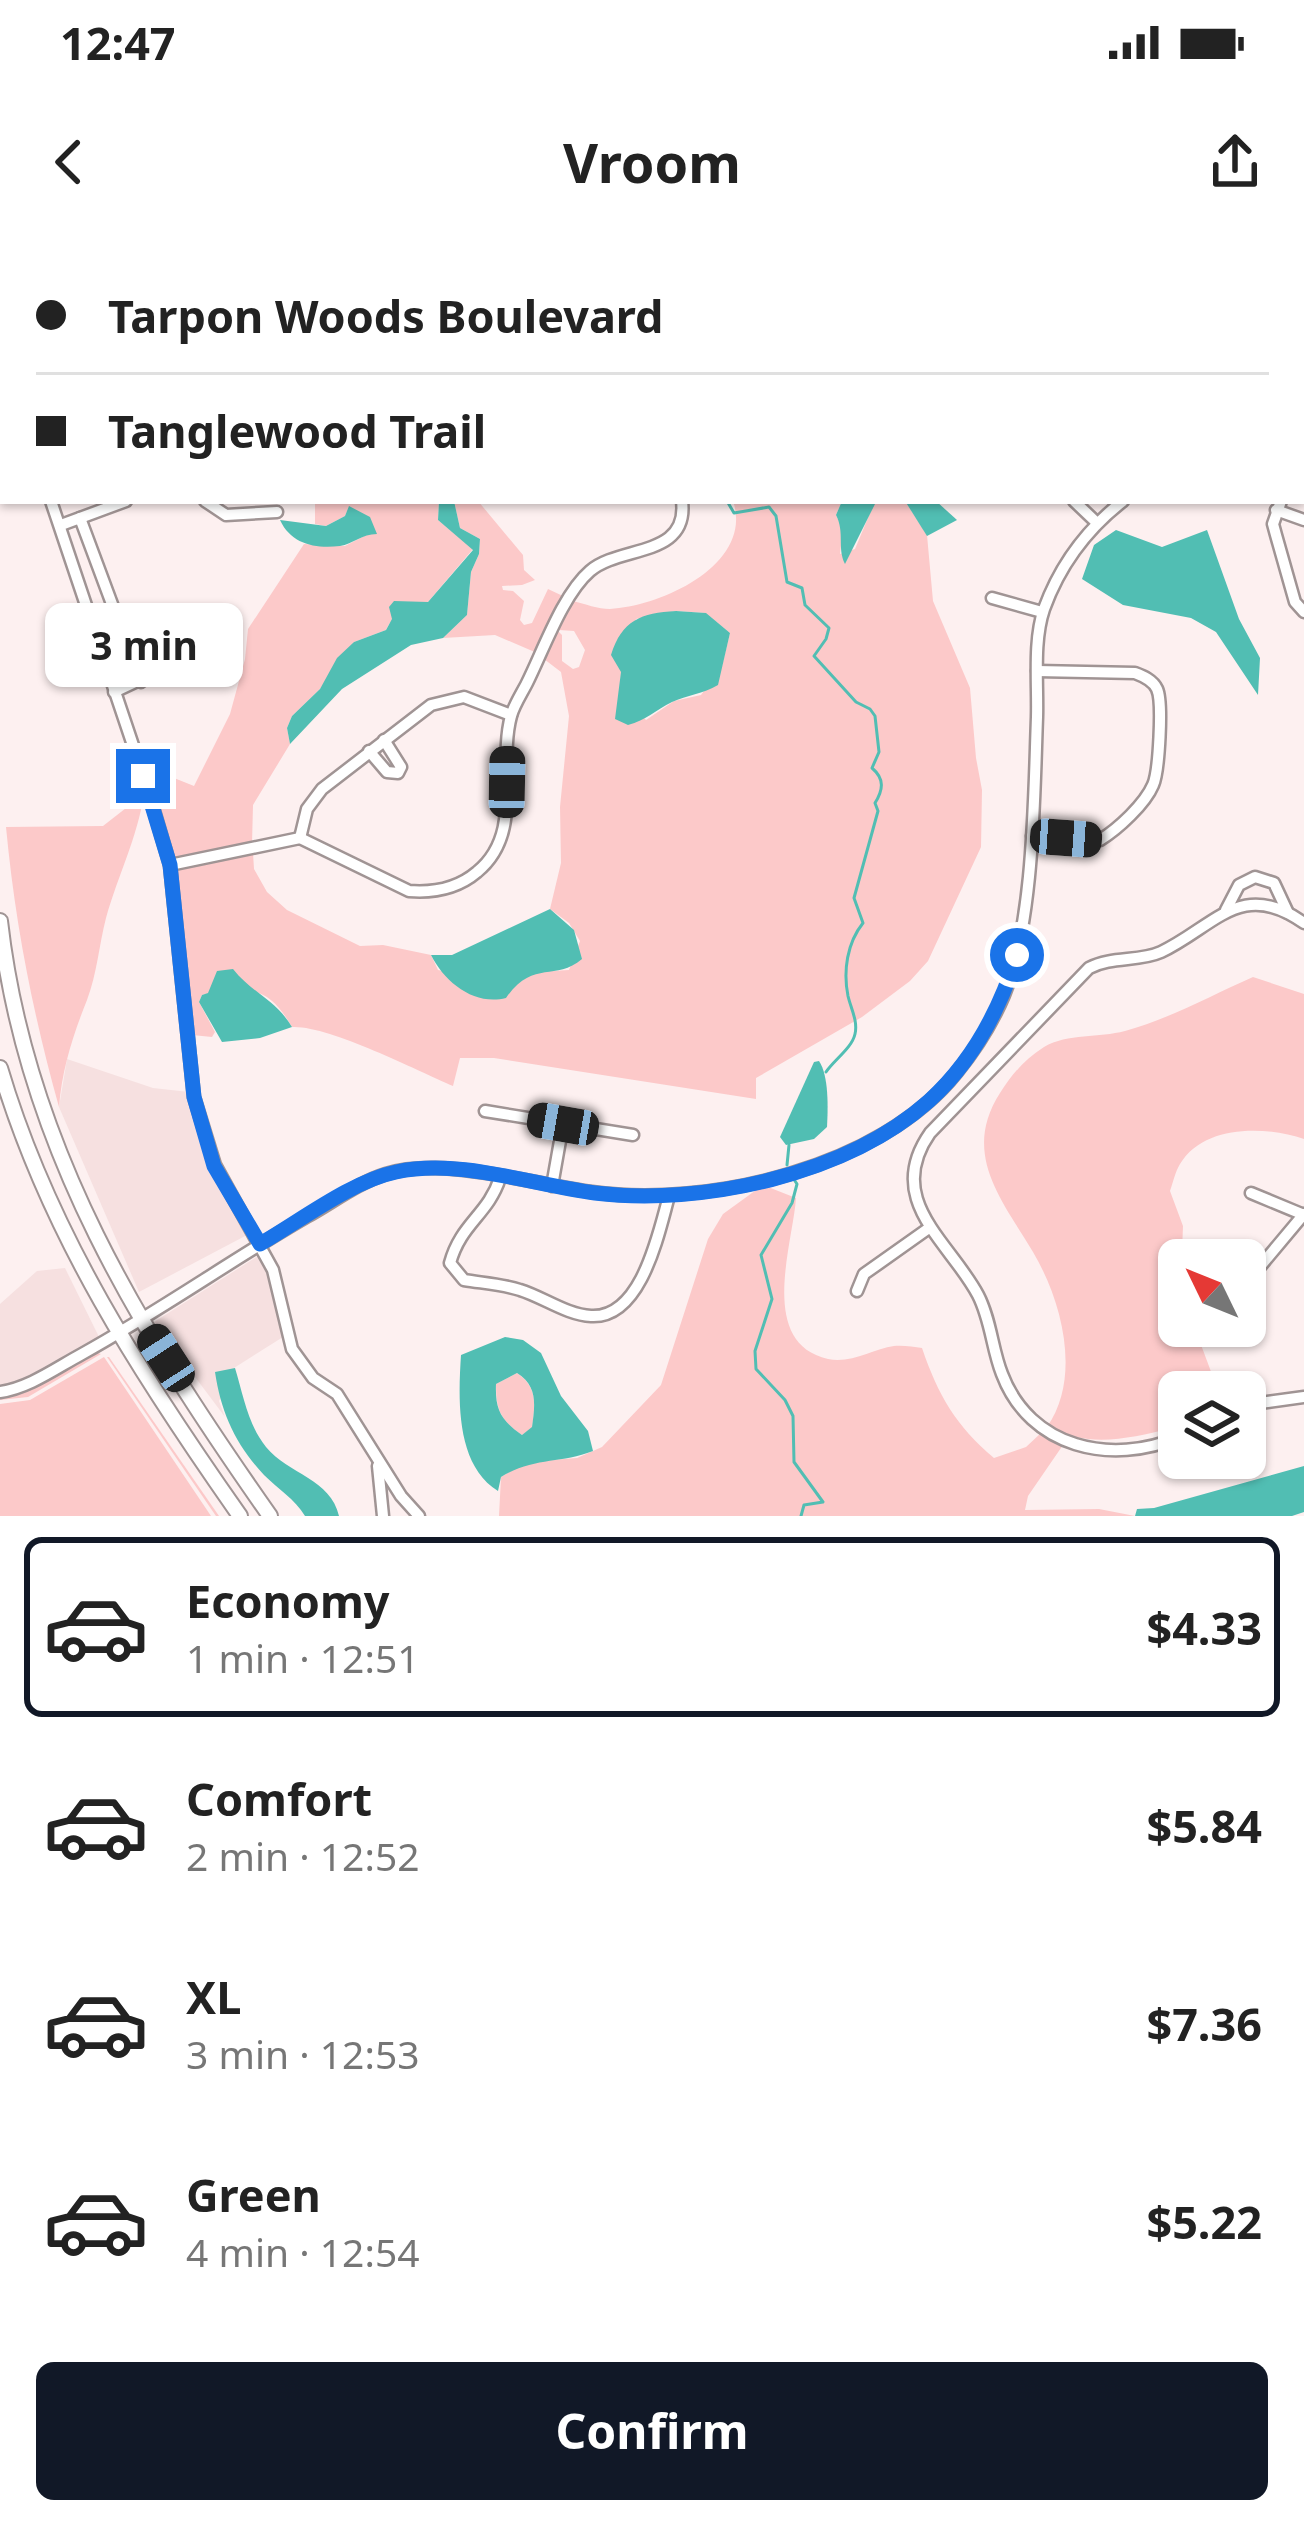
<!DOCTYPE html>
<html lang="en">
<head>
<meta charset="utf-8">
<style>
	body { margin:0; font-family:"Noto Sans",sans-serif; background:#f2f2f2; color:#222; height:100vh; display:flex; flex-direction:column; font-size:45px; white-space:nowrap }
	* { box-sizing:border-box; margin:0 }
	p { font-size:39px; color:#767676 }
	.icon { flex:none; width:66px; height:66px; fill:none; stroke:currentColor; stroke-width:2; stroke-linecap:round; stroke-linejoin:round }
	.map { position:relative; height:1276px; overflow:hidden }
	.drawer { display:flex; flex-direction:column; background:#fff; flex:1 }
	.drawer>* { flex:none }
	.top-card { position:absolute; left:0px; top:0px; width:1305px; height:264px; box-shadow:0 3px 9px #0004; display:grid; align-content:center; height:264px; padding:0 36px; background:#fff }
	.needle { width:78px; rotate:313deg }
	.tools { position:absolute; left:1158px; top:999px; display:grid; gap:24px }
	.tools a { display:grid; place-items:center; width:108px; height:108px; border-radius:18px; background:#fff; box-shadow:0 3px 9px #0004; font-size:60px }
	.end { position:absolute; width:54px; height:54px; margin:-27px; border:15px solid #1a73e8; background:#fff; box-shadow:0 0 0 6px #fff }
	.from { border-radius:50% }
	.bubble { position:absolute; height:84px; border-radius:18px; background:#fff; box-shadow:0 3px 9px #0004; font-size:39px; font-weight:700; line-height:84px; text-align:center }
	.car { position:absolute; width:36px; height:72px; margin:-36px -18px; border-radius:15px; box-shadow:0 0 9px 3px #0007; background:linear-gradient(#222 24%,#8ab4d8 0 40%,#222 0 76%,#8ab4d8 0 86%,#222 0) }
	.top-card b { display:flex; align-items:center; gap:42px; height:114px; font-size:45px }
	.top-card b+b { border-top:3px solid #e0e0e0 }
	.top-card i { width:30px; height:30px; background:#222 }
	ul { padding:21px 0 0; list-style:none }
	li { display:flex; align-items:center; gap:36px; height:180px; margin:0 24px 18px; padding:0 12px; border:6px solid transparent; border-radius:18px }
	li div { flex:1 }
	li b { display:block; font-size:45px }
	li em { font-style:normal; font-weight:700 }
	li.current { border-color:#111827 }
	li>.icon { width:108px; height:108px; stroke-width:1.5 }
	.action { display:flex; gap:24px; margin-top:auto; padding:24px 36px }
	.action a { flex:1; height:138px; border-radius:18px; background:#111827; color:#fff; font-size:48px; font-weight:700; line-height:138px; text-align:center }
	.status { display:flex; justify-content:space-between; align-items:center; height:84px; padding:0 60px; background:#fff; direction:ltr }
	.status svg { height:33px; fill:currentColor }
	header { display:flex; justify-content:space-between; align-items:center; height:156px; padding:0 36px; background:#fff; font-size:54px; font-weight:700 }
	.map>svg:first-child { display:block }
</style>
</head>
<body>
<div class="status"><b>12:47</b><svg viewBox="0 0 49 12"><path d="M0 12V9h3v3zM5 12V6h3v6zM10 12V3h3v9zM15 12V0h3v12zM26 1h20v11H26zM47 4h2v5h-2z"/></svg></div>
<header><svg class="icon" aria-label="back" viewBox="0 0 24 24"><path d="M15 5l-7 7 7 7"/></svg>Vroom<svg class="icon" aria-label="share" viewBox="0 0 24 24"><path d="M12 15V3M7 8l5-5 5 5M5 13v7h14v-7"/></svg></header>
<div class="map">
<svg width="1304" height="1276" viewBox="0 0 1304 1276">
	<rect width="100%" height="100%" fill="#fdf0f0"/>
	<g fill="#f6e0e0">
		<path d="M 67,819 L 153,848 L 189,852 L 210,926 L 247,995 L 139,1052 L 59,867 Z"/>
		<path d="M 258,1016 L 275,1050 L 283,1097 L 234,1128 L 219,1161 L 225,1177 L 154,1082 Z"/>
		<path d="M 65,1028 L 100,1099 L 38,1133 L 0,1147 L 0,1064 L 37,1031 Z"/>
	</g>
	<g fill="#fcc9c9" fill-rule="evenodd">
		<path d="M 22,0 L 307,0 L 308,3 L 21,3 Z"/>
		<path d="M 315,261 L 439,261 L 438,280 L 473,309 L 428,362 C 409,363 394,373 386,390 L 354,402 L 320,449 L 292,476 L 287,488 L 290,504 L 253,565 L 252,604 L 173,620 L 144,526 L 194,546 L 230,474 L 245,419 L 248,389 L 304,304 L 345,306 L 370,293 L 363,275 L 349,267 L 345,276 L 326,286 L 315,284 Z"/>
		<path d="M 454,261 L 478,261 L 523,315 L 524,330 L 535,340 L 522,345 L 502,346 L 503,350 L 513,351 L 524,361 L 520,380 L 524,385 L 532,383 L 548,349 L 565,357 L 537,413 L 495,395 L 443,398 L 467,375 L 471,332 L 479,314 L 480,299 L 460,288 Z"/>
		<path d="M 733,261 L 842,261 L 836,275 L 843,290 L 840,314 L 855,309 L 875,261 L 905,261 L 927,295 L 933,361 L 970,448 L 976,518 L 982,550 L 981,607 L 928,721 L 910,741 L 862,777 L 756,838 L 756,859 L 494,818 L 460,818 L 453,846 C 416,830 328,785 292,787 C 268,745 246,745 202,755 L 199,762 L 215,792 L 212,797 L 192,795 L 174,629 L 253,613 L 254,629 L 267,652 L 287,670 L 360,706 L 383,705 L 431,715 L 438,730 L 514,746 L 535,732 L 569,730 L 580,701 L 569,683 L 550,669 L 561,623 L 560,567 L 569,476 L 561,432 L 544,419 L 558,391 L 562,395 L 562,421 L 573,429 L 579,427 L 585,410 L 574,391 L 559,390 L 573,361 C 585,364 598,369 610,369 C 663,366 754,324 733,261 ZM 676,371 L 705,373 L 730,393 L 722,426 L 701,455 L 674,461 L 646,480 L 620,453 L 621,431 L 636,379 Z"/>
		<path d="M 144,554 C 137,599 118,635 106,678 C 99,705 97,734 87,760 C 73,795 62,829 59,867 C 33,774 15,683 6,587 L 103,586 Z"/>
		<path d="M 1253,737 L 1304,754 L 1304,899 C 1266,886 1204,884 1180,924 C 1175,932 1173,943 1170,951 L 1183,986 L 1179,1086 L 1194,1086 L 1213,1137 L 1211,1152 L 1179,1152 L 1179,1185 L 1172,1188 C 1127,1199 1090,1208 1047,1187 C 1082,1137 1062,1061 1033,1012 C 1002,960 961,914 1000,853 C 1012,834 1025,819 1044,807 C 1068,793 1099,798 1125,791 C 1169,779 1212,755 1253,737 Z"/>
		<path d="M 763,945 L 796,958 C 793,1004 757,1103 828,1119 C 851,1124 873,1109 894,1106 C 903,1105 914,1107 922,1108 C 938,1155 956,1186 994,1218 L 1026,1207 L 1041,1193 L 1063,1205 L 1028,1256 L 1025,1270 L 1099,1269 L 1135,1276 L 499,1276 L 501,1237 L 525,1222 L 577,1218 L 602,1207 L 661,1145 L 708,999 L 723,974 Z"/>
		<path d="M 95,1112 L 101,1114 L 28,1157 L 0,1160 L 0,1156 L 30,1148 Z"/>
		<path d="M 104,1117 L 211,1276 L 0,1276 L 0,1164 L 30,1160 Z"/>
		<path d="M 107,1117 L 109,1117 L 219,1276 L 216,1276 Z"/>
		<path d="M 517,1133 C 538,1147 535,1165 532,1188 L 522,1195 C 501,1180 496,1171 496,1144 Z"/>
	</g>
	<g fill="#51beb3" fill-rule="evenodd">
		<path d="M 439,261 L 454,261 L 460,288 L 480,299 L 479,314 L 471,332 L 467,375 L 443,398 L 411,405 L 342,449 L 290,504 L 287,488 L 292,476 L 320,449 L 337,418 L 354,402 L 386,390 L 392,379 L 389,367 L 394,361 L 428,362 L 473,310 L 438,280 Z"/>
		<path d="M 842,261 L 875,264 L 845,324 C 837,308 845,293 836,275 Z"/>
		<path d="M 905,261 L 936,261 L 957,280 L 927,296 Z"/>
		<path d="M 349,266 L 370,277 L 377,294 C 362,294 353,304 340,306 C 315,309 291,304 280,280 L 326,286 L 345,276 Z"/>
		<path d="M 1116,290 L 1162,307 L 1207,290 L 1239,379 L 1260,418 L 1258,455 L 1216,392 L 1191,378 L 1123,365 L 1082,339 L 1094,305 Z"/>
		<path d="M 676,371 L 706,373 L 730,393 L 718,445 C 703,454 687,455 672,462 C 656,470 646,480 628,485 L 615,479 L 621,432 L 611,415 C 622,380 641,373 676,371 Z"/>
		<path d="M 550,669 L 574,690 L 582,719 C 555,742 533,719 506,758 C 475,766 445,743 431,715 L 452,715 Z"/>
		<path d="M 233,729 C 252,753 276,760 292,787 L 260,798 L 222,802 L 199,762 L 202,755 L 208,753 L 217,731 Z"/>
		<path d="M 819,821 C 829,836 828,868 827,887 L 814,899 L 786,905 L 780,897 L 814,822 Z"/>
		<path d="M 505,1097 L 523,1100 L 541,1113 L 561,1156 L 588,1191 L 593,1211 C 560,1224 533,1217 501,1237 L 498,1251 C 456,1225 458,1161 461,1115 ZM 517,1133 C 538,1146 535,1165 532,1187 L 522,1195 C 501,1180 495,1170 496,1144 Z"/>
		<path d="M 235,1128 C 243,1154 248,1185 266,1207 C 288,1234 331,1239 339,1276 L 305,1276 C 295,1259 278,1249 264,1235 C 236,1205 221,1173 215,1132 Z"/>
		<path d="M 1304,1226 L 1304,1272 L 1292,1276 L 1135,1276 L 1137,1269 L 1154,1268 Z"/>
	</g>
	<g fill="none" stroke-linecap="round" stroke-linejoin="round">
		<g stroke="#51beb3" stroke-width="3">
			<path d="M 556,0 L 560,3"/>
			<path d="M 727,261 L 734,273 L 769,267 L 776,276 L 787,342 L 802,348 L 805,365 L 829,388 L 826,399 L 814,416 L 856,462 L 870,469 L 875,476 L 879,512 L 872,528 C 885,539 883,550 875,563 L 878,571 L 854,658 L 863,683 C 847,703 843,731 848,756 C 851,769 858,781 855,794 C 852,808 834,820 826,832"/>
			<path d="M 787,925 L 789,905"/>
			<path d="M 793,938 L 797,944 L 792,963 L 761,1015 L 772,1059 L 755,1111 L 756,1129 L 785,1160 L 793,1176 L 794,1222 L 823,1262 L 804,1265 L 801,1276"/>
		</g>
		<g stroke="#a09494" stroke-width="15">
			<g id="minor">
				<path d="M 402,0 L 404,3"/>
				<path d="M 786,0 L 788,3"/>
				<path d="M 1264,0 L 1267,3"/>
				<path d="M 919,3 L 921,0"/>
				<path d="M 1185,3 L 1187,0"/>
				<path d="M 1302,34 L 1304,36"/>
				<path d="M 1302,181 L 1304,181"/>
				<path d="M 0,210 L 3,213"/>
				<path d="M 51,261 L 148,550 L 170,625 L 194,857 L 215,925 L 273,1030 L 292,1109 L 313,1138 L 337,1154 L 401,1256 L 419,1276"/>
				<path d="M 205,261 L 226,275 L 277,272"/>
				<path d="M 1074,261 L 1096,282"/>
				<path d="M 1281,261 L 1273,284 L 1276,295 L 1295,362 L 1304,372"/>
				<path d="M 1276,270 L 1304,280"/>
				<path d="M 80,278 L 141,442"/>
				<path d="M 61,285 L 126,261"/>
				<path d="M 992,358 L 1042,372"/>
				<circle cx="182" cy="419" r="17"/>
				<path d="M 114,452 L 167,427"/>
				<path d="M 369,511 L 387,532 L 398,533 L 401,527 L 384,500"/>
				<path d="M 1032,596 L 1100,600 C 1118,589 1145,564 1153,545 C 1159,532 1163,462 1157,449 C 1153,440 1143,436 1135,433 L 1037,431"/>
				<path d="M 300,598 L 307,569 L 322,549 L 431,465 L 464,457 L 511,475"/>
				<path d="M 170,625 L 300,598 L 409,651 C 434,653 457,649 477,632 C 525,593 497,528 511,476 C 514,465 522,453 527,443 C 543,411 563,354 590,331 C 620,305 689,318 682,261"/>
				<path d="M 1226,670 L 1239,645 L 1255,637 L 1274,643 L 1288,673"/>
				<path d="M 485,871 L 633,895"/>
				<path d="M 500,938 C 488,975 461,983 450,1023 L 464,1040 C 482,1043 502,1044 520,1050 C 543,1057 567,1075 591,1076 C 642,1079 659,991 669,956"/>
				<path d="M 552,946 L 563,884"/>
				<path d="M 1251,953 L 1304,975"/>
				<path d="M 1253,1035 L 1304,974"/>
				<path d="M 857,1051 L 864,1034 L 929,988"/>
				<path d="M 0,1152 C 29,1148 56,1128 82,1114 C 158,1072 230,1021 306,977 C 332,963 357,943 386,934 C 443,916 532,944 592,952 C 708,968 881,928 957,832 C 975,810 993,781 1004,755 C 1034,682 1034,557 1037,477 C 1038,443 1033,401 1044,369 C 1060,325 1087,289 1123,261"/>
				<path d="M 1245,1165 L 1304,1157"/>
				<path d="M 1179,1197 C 1111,1226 1030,1208 1002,1134 C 992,1109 991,1080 978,1055 C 950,1002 883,960 930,893 L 1089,728 C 1112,716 1139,722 1161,712 C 1214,687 1241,638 1304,683"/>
				<path d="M 378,1226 L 383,1276"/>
			</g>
		</g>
		<g stroke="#a09494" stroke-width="18">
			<g id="major">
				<path d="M 0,681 C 26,909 141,1092 270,1276"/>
				<path d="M 0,828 C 49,994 141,1135 240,1276"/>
			</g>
		</g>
		<use href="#minor" stroke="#fff" stroke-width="10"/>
		<use href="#major" stroke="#fff" stroke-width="14"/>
	</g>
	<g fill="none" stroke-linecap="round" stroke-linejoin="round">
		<path stroke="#1a73e8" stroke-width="15" d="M 143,536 L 170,625 L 194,857 L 214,926 L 260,1004 C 300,981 352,941 396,932 C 460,918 532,945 595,953 C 702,966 846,935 929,861 C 972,822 1000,769 1017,715"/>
	</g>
</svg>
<div class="tools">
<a><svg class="needle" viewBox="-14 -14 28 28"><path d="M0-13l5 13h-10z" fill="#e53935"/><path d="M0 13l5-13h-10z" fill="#767676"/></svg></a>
<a><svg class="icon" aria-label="layers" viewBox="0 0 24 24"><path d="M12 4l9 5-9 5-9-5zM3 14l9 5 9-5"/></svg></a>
</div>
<i class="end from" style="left:1017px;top:715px"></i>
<i class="end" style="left:143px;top:536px"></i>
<div class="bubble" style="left:45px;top:363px;width:198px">3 min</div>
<i class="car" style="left:507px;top:542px;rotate:1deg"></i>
<i class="car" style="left:1066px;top:598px;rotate:94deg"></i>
<i class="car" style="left:563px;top:884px;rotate:280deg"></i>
<i class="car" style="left:166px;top:1118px;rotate:327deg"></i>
<div class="top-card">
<b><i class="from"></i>Tarpon Woods Boulevard</b>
<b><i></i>Tanglewood Trail</b>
</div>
</div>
<section class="drawer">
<ul>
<li class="current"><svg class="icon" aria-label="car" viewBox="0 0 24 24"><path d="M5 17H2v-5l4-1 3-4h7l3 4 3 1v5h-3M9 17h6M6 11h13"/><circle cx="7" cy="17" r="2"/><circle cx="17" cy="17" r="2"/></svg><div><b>Economy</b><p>1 min · 12:51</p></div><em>$4.33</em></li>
<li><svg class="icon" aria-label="car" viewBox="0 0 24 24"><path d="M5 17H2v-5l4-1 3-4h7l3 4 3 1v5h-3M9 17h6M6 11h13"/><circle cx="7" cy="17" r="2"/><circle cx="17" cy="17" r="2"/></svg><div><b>Comfort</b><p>2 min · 12:52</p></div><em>$5.84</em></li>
<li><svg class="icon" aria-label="car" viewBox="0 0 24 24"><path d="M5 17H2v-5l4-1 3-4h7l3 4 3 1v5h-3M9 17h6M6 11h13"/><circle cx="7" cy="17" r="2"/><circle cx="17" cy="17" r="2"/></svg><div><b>XL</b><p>3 min · 12:53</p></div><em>$7.36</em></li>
<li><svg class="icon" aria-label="car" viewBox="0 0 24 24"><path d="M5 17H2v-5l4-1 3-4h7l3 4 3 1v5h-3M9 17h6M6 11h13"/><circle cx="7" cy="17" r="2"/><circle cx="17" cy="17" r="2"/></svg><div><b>Green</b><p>4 min · 12:54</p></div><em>$5.22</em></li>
</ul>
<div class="action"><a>Confirm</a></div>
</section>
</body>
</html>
